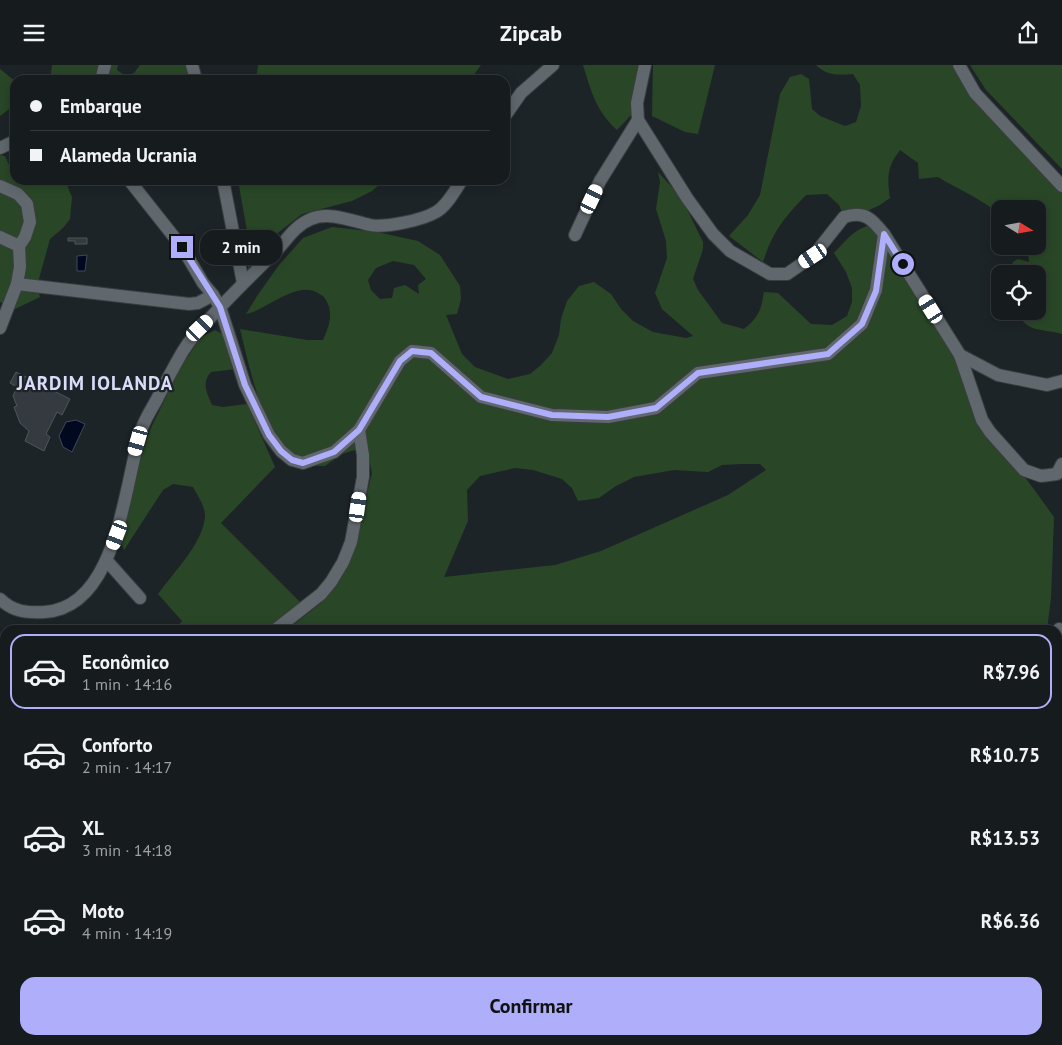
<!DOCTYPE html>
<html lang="pt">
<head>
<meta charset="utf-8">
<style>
	body { margin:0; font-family:"PT Sans",sans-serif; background:#23282b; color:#f1f3f6; height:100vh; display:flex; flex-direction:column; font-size:19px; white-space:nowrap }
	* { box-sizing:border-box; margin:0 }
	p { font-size:16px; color:#9ea1a4 }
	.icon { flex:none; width:28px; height:28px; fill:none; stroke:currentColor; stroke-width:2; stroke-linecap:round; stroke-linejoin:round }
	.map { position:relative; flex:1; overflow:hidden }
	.details { position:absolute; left:0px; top:560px; width:1062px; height:420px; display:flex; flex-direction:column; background:#161b1e; border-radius:15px 15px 0 0; box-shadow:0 2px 12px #0003,0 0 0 1px #35393c }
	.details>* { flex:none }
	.hud { position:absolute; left:10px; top:10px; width:500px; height:110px; border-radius:15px; box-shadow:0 2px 12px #0003,0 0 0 1px #35393c; display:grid; align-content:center; height:110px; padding:0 20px; background:#161b1e }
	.needle { width:32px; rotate:101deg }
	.tools { position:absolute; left:991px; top:135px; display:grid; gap:10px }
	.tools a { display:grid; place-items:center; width:55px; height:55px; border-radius:10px; background:#161b1e; box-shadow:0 2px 12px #0003,0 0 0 1px #35393c; font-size:25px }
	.end { position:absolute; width:22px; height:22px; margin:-11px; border:6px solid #aeaefa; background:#111; box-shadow:0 0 0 2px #111 }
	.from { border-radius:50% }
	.bubble { position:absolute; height:35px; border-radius:15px; background:#161b1e; box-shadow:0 2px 12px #0003,0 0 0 1px #35393c; font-size:16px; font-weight:700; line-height:35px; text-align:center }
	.car { position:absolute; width:15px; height:30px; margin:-15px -8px; border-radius:6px; box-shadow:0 0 4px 1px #0007; background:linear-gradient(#fff 24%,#345 0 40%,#fff 0 76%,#345 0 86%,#fff 0) }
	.hud b { display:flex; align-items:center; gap:18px; height:48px; font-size:19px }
	.hud b+b { border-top:1px solid #35393c }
	.hud i { width:12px; height:12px; background:#f1f3f6 }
	ul { padding:9px 0 0; list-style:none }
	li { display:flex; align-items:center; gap:15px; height:75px; margin:0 10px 8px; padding:0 10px; border:2px solid transparent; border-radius:15px }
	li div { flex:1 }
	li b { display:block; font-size:19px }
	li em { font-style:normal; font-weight:700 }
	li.on { border-color:#aeaefa }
	li>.icon { width:45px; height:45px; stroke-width:1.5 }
	.primary-button { display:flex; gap:10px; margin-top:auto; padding:10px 20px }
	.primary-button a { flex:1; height:58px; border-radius:15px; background:#aeaefa; color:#111; font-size:20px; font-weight:700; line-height:58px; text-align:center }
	header { display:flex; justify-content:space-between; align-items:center; height:65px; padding:0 20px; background:#161b1e; font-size:22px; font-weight:700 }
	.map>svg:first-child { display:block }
</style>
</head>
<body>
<header><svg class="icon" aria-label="menu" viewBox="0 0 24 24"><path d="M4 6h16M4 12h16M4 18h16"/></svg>Zipcab<svg class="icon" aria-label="share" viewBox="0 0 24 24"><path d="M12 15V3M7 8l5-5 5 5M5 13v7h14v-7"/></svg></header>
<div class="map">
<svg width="1062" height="980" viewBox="0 0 1062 980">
	<rect width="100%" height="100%" fill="#1d2428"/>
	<g fill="#294727" fill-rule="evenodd">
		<path d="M 52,0 L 118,0 L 117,5 L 126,11 L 134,8 L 140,0 L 188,0 L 192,15 L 50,15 Z"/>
		<path d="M 258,0 L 481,0 L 470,15 L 256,15 Z"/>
		<path d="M 583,0 L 638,0 L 639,5 L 632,49 L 617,65 C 596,46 591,26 583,0 Z"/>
		<path d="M 653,0 L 715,0 L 698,69 L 685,67 L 652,51 Z"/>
		<path d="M 816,0 L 953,0 L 1062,128 L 1062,269 C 1038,262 1031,270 1015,246 L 1038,246 L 1038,209 L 1008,209 L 1013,197 L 1018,194 L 1029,197 L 1028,186 L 1025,181 L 1038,181 L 1038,144 L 1000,144 L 1000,150 C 981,133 959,125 938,112 L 919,114 L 918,98 L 900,85 C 887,102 887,112 890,133 L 880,140 L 846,156 L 839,140 L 827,129 L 806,130 C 784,153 773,166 763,197 L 729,171 L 748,150 L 760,130 L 780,29 L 790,12 L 801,9 L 809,14 L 812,44 L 820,51 L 845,61 L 856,57 L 861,41 L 860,20 L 853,9 C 838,10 827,11 816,0 Z"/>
		<path d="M 970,0 L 1062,0 L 1062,104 L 986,25 Z"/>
		<path d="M 0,4 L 15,16 C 15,35 17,40 0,51 Z"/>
		<path d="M 0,90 L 5,91 L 10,102 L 15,108 L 15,115 L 54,115 L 67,120 L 72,132 L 70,154 L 63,163 L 50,174 L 37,221 L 40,232 L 15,244 L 0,237 Z"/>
		<path d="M 658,107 L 681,132 L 703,177 L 703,184 L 693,214 L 698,225 L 722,258 L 744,264 C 759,252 761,245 764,227 L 778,228 L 811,259 L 832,260 L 847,251 L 852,237 L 852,223 L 846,207 L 834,188 C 849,172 856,162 878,158 L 910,198 L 926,230 L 951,283 L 983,366 L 1025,412 L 1054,452 L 1051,533 L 1047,565 L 287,565 L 321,538 L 345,506 L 353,485 L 372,408 L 368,389 L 358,384 L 342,389 L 325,401 C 320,401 315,401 310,399 C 265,389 250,302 240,264 L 307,275 L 323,275 C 329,261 334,249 326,235 C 324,231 321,230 318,228 C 296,215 267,245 246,249 L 257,231 L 279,200 L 303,173 L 332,162 L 377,167 L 418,176 L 440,190 L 460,221 L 461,234 L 457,249 L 446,250 L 462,289 L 475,302 L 508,314 L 530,309 L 541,300 L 552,288 L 559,270 L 561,254 L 567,236 L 579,221 L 594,217 L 611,229 L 621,244 L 633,256 L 653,267 L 686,273 L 693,271 L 662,244 L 655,228 L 667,193 L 666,176 L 656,144 L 660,117 ZM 393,196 L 414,200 L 426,214 L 418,220 L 419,229 L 405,220 L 394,223 L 392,233 L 380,234 L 371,225 L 368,215 L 376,203 ZM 741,399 L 760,399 L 766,405 L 728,430 L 601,486 L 555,500 L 444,512 L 468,456 L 467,425 L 480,411 L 515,403 L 533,405 L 562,414 L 572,423 L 578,436 L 599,433 L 616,421 L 634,412 L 674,405 L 708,407 L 722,400 Z"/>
		<path d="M 238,115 L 385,115 L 372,126 L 352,136 L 302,149 L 274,171 L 248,204 L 247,166 Z"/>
		<path d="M 215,265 L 226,271 L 236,304 L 211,307 C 201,318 207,328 212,340 L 223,342 L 247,339 L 275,402 L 221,458 L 300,537 L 268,565 L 175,565 L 182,556 L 158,529 C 173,508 205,476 205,450 C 205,441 197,430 193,422 L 173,419 L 163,425 L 124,485 L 121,478 L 137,404 L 150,365 L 179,305 L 201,272 Z"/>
		<path d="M 5,640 L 5,721 L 0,721 L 0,641 Z"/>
		<path d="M 1062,700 L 1062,785 L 1058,773 L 1058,707 Z"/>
		<path d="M 5,733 L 5,975 L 993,975 L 993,980 L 0,980 L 0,734 Z"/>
	</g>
	<g fill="#000920" stroke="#404859">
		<path d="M 87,190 L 85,206 L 77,206 L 77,191 Z"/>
		<path d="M 76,355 L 85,359 L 72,387 L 63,382 L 59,371 L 66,357 Z"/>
	</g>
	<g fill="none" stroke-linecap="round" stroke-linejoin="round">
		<path stroke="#404859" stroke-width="4" d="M 0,786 L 5,782"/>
	</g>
	<g fill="#343a3f" stroke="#4f565b">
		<path d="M 68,173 L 87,173 L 87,179 L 75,179 L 75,176 L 68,176 Z"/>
		<path d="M 16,307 L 70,334 L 62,350 L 57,347 L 46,369 L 50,372 L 44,386 L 25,376 L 29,366 L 20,358 L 14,342 L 17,341 L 13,331 L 17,322 L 10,318 Z"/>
	</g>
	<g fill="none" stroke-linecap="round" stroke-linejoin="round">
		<g stroke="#3a3e42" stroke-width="14">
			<g id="minor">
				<path d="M 192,0 L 196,15"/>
				<path d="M 645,0 L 637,38 L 638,55 L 687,133 L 713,169 L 730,186 L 770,209 L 787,209 L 813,191 L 844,152 C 864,145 872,154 884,169 L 960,290 L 998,310 L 1047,320 L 1062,316"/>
				<path d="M 959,0 L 975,28 L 1062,121"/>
				<path d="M 101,15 L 105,0"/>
				<path d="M 505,51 L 521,28 L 553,0"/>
				<path d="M 0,83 L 15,76"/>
				<path d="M 129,115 L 182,182 L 203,218 L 213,230 L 220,242 L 245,320 L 269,370 L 281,386 L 292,395 L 303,398 L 334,387 L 359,365 L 400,296 L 412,286 L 431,288 L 481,332 L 552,350 L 608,352 L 656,343 L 698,308 L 828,289 L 862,259 L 876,225 L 884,169"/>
				<path d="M 223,115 L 243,218"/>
				<path d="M 0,121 L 18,129 L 27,139 L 30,157 L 25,172 L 19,181 L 20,202 L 17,219 L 0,263"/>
				<path d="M 575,170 L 600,116 L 638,55"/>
				<path d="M 0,172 L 19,181"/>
				<path d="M 17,219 L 189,239 L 198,238 L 213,230"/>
				<path d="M 960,290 L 982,355 L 990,367 L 1024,405 L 1041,411 L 1057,409 L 1062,399"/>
				<path d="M 107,496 L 140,533"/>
				<path d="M 0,534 C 13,547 27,548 45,547 C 119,542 124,416 142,363 C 146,352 153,342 158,332 C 166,317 174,301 183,286 C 191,273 201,262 212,251 C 233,228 256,206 278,184 C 288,173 296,160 311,154 C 329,146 352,156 370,160 C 385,163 423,155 436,147 C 447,141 455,125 462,115"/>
				<path d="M 275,565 L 321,529 L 331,517 L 343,497 L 351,477 L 363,412 L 363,390 L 359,365"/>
				<path d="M 1058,572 L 1059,564"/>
				<path d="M 1058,685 L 1062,679"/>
				<path d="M 0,728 L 5,727"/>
				<path d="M 1058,813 L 1062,827"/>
				<path d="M 1027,975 L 1027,980"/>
			</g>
		</g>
		<use href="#minor" stroke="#60686d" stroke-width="12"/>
	</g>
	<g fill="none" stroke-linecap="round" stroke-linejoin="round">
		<path stroke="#aeaefa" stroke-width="6" d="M 182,182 L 220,242 L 245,320 L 269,370 L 281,386 L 292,395 L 303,398 L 334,387 L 359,365 L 400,296 L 412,286 L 431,288 L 481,332 L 552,350 L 608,352 L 656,343 L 698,308 L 828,289 L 862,259 L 876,226 L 884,169 L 903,199"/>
	</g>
	<g text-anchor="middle" stroke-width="4.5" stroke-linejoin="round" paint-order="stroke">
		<g font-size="19" font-weight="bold" letter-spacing="1" fill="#dbdcf9" stroke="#1d2428">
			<text x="95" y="325">JARDIM IOLANDA</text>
		</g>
	</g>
</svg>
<div class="tools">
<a><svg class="needle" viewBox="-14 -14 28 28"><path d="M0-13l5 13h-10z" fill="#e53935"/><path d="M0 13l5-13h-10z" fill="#9ea1a4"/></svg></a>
<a><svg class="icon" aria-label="locate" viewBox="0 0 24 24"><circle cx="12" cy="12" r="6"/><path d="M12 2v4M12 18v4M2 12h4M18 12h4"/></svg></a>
</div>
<i class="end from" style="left:903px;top:199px"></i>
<i class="end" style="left:182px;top:182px"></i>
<div class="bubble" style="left:200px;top:165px;width:82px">2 min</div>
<i class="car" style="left:592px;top:134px;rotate:25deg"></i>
<i class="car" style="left:813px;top:191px;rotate:236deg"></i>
<i class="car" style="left:931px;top:244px;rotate:328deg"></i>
<i class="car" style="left:200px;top:263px;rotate:46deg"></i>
<i class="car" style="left:138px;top:376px;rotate:196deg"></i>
<i class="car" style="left:358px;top:442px;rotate:8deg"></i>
<i class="car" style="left:117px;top:470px;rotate:201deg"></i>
<div class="hud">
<b><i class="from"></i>Embarque</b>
<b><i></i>Alameda Ucrania</b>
</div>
<section class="details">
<ul>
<li class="on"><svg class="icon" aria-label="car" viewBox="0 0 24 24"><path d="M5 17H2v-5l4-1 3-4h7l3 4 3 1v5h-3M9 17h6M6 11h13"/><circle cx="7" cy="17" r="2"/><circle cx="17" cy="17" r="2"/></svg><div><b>Econômico</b><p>1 min · 14:16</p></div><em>R$7.96</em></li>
<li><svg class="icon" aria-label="car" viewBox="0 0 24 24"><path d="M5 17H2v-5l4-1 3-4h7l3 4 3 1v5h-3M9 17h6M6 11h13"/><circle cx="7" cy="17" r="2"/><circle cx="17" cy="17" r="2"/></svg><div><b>Conforto</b><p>2 min · 14:17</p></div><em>R$10.75</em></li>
<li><svg class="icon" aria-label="car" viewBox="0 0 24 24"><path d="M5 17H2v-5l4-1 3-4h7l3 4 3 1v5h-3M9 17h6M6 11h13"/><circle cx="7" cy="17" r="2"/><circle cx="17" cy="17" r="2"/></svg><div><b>XL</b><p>3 min · 14:18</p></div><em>R$13.53</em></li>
<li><svg class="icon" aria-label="car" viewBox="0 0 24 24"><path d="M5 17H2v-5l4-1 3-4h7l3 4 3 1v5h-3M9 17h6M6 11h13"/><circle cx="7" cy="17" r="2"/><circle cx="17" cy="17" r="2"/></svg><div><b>Moto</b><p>4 min · 14:19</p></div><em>R$6.36</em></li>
</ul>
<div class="primary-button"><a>Confirmar</a></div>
</section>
</div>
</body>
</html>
